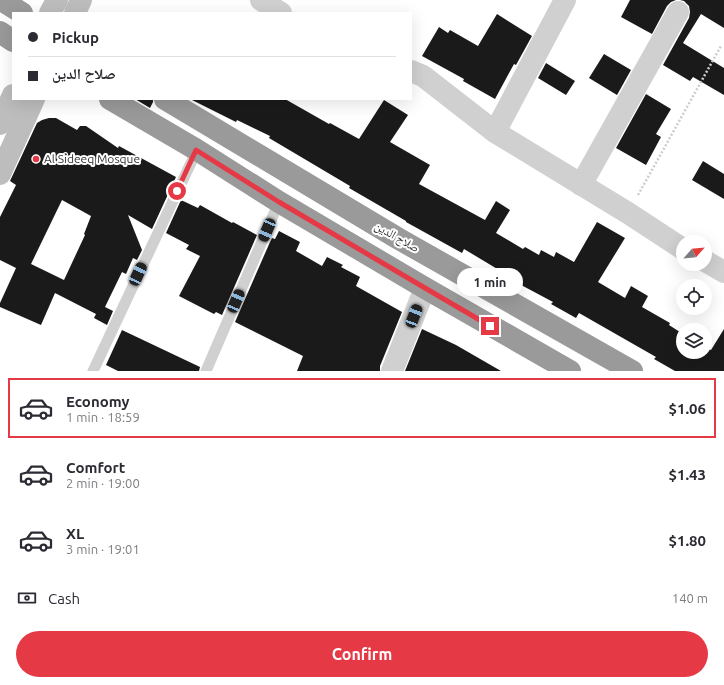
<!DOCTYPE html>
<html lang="en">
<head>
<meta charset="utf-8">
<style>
	body { margin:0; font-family:Ubuntu,"Noto Naskh Arabic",sans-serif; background:#f2f2f3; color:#2b2b33; height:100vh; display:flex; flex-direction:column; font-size:15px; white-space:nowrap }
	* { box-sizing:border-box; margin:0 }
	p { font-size:13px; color:#7c7c81 }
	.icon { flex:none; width:22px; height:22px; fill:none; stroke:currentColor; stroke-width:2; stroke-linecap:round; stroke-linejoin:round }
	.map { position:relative; height:371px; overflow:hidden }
	.drawer { display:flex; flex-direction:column; background:#fff; flex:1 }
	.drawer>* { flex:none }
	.top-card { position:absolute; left:12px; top:12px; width:400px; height:88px; border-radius:0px; box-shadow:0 4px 16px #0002; display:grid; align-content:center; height:88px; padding:0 16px; background:#fff }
	.needle { width:26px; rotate:63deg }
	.fabs { position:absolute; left:676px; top:235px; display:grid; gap:8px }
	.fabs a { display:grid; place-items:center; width:36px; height:36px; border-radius:50%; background:#fff; box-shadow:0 4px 16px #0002; font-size:20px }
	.end { position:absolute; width:18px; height:18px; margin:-9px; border:5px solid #e63946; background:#fff; box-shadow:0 0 0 2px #fff }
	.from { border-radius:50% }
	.bubble { position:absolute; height:28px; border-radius:14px; background:#fff; box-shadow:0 4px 16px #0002; font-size:13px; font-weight:600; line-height:28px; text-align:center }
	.car { position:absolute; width:12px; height:24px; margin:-12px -6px; border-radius:5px; box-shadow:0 0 3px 1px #0007; background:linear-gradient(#222 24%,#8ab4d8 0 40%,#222 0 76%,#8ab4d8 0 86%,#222 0) }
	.top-card b { display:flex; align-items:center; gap:14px; height:38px; font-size:15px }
	.top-card b+b { border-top:1px solid #e1e1e2 }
	.top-card i { width:10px; height:10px; background:#2b2b33 }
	ul { padding:7px 0 0; list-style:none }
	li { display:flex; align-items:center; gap:12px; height:60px; margin:0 8px 6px; padding:0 8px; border:2px solid transparent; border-radius:0px }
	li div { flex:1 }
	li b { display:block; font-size:15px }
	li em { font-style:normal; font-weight:600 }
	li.on { border-color:#e63946 }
	li>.icon { width:36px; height:36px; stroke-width:1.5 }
	.pay { display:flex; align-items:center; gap:10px; height:44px; padding:0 16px; font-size:15px }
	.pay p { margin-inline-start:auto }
	.cta { display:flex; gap:8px; margin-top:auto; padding:8px 16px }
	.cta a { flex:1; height:46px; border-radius:24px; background:#e63946; color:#fff; font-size:16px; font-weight:600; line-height:46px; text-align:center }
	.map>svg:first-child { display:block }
</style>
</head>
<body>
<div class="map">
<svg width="724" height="371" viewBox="0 0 724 371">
	<rect width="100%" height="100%" fill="#fff"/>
	<g fill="#1a1a1a" fill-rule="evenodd">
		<path d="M 630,0 L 676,0 L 671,2 L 667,6 L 652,34 L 621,17 Z"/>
		<path d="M 680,0 L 724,0 L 724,28 L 701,14 L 683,43 L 724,68 L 724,95 L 693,77 L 690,81 L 663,65 L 689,18 L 690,12 L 689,6 L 684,1 Z"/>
		<path d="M 497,14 L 532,36 L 516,65 L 514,64 L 495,99 L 463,81 L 464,79 L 422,56 L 439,27 L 448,33 L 450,30 L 478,46 Z"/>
		<path d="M 604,54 L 631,70 L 617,95 L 589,78 Z"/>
		<path d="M 546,63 L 575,81 L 566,95 L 538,78 Z"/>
		<path d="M 646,94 L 671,109 L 656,134 L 661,137 L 646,165 L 616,148 Z"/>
		<path d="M 135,99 L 153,99 L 153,102 L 150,108 Z"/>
		<path d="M 190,99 L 285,99 L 329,124 L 330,123 L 359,139 L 384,100 L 408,115 L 390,142 L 430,165 L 419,184 L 485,220 L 496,201 L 510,210 L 496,233 L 523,249 L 525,247 L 539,255 L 541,250 L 554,257 L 556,252 L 574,262 L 597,222 L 625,238 L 598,282 L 625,298 L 631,286 L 648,296 L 642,307 L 670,323 L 669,325 L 683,334 L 683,352 L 705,352 L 705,347 L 711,350 L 724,329 L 724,371 L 675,371 L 654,359 L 656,357 L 579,313 L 576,318 L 551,304 L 553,302 L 508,278 L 509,276 L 464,249 L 462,253 L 406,222 L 406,221 L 349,188 L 350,186 L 269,138 L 270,136 L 237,120 L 236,122 Z"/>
		<path d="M 49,118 L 56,118 L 77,130 L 80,126 L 86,126 L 118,148 L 119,146 L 176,177 L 152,229 L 128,215 L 142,250 L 137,260 L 133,258 L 126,274 L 122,272 L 105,307 L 113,311 L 107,325 L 94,318 L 96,314 L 55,293 L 41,325 L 0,307 L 0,303 L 16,268 L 0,260 L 0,217 L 16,185 L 10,181 L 37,123 L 42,120 ZM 62,200 L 91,216 L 84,234 L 85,235 L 64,280 L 31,264 Z"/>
		<path d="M 703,161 L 724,174 L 724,199 L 692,180 Z"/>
		<path d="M 181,200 L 198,208 L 200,205 L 232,223 L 233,222 L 257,235 L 222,315 L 216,312 L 214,314 L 179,296 L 200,256 L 186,249 L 189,245 L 166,233 Z"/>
		<path d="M 279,231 L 300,242 L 296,251 L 322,266 L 327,257 L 343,265 L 341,267 L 360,277 L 356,286 L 402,312 L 380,366 L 380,371 L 297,371 L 303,356 L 235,322 L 270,242 L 272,238 L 275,239 Z"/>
		<path d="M 422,329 L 456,345 L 501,371 L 405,371 Z"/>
		<path d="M 122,330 L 200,367 L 199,371 L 118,371 L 106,365 Z"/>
	</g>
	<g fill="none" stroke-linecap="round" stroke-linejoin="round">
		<path stroke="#cdcdcd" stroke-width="2.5" stroke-dasharray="2 2" stroke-linecap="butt" d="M 638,195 L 721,46"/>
		<g stroke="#d0d0d0" stroke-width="11">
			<path d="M 93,371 L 197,150"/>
			<path d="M 206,371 L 279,202"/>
		</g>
		<g stroke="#d0d0d0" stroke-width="22">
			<path d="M 261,0 L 281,13"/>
			<path d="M 411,71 L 423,76 L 495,132 L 628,213 L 683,249"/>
			<path d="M 495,132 L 565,0"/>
			<path d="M 581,185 L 678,12"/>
			<path d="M 705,261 L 724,272"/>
			<path d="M 392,371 L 425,288"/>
		</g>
		<g stroke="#bdbdbd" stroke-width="22">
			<path d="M 50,13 L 57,0"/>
			<path d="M 75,13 L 81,0"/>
			<path d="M 0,124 L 13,95"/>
			<path d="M 0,174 L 34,99"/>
		</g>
		<g stroke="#9a9a9a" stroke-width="22">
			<path d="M 1,0 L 22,13"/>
			<path d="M 0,32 L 13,41"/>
			<path d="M 110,99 L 197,150 L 279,202 L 425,288 L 570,371"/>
			<path d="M 165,99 L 399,239 L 632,371"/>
		</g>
	</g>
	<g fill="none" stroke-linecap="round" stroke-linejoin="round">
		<path stroke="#e63946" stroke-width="5" d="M 177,191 L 196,150 L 279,202 L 425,288 L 490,326"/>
	</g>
	<circle fill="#e63946" stroke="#fff" stroke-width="1.5" cx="36" cy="159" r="4"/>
	<g text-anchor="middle" stroke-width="4" stroke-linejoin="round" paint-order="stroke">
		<g font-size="12" fill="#333" stroke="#fff" text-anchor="start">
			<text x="44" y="163">Al Sideeq Mosque</text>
		</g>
		<g font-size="12" fill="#333" stroke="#fff">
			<text transform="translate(397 237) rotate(30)" y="4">صلاح الدين</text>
		</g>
	</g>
</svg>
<div class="fabs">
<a><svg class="needle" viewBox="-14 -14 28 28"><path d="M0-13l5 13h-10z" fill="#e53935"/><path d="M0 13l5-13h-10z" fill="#7c7c81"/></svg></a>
<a><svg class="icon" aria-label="locate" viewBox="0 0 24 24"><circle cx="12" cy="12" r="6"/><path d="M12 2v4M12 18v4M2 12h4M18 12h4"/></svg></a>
<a><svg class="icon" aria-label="layers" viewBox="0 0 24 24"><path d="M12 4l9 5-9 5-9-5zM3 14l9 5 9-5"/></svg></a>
</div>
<i class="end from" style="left:177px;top:191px"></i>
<i class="end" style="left:490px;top:326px"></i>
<div class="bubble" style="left:457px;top:268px;width:66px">1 min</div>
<i class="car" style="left:267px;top:230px;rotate:203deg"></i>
<i class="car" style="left:138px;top:274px;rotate:25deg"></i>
<i class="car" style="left:236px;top:301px;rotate:23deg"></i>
<i class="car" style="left:414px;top:316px;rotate:21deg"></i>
<div class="top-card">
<b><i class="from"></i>Pickup</b>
<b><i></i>صلاح الدين</b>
</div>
</div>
<section class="drawer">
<ul>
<li class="on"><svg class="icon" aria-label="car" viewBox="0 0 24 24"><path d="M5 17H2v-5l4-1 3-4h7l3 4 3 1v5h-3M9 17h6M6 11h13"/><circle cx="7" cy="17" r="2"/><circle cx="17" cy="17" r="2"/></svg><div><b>Economy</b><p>1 min · 18:59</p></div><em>$1.06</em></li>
<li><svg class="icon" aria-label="car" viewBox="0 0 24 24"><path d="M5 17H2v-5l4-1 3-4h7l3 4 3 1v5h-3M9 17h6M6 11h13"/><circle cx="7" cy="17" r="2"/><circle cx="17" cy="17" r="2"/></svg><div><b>Comfort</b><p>2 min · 19:00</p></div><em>$1.43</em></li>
<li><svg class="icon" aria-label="car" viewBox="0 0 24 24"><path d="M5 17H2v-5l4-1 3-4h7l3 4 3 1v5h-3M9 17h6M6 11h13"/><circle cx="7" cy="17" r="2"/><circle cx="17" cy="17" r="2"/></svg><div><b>XL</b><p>3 min · 19:01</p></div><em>$1.80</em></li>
</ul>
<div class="pay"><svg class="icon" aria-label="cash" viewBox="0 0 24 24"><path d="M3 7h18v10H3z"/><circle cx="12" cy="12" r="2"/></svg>Cash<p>140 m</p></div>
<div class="cta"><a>Confirm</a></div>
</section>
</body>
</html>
